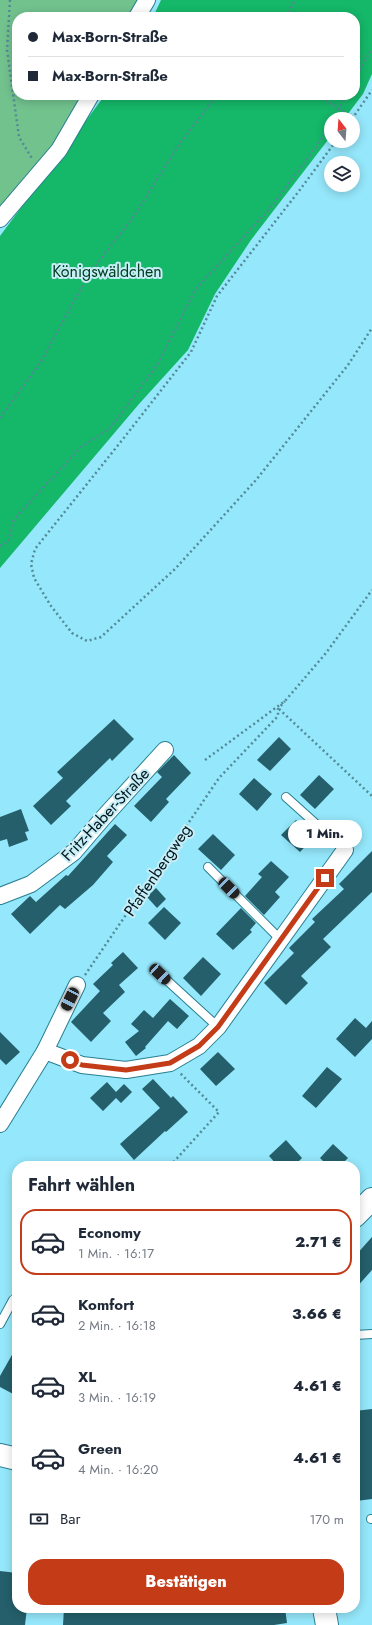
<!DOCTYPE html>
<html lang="de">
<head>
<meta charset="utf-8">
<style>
	body { margin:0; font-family:Jost,sans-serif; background:#f2f2f3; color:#1f2937; height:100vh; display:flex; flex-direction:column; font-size:15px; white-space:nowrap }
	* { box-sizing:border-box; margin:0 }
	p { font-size:13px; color:#747a83 }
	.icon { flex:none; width:22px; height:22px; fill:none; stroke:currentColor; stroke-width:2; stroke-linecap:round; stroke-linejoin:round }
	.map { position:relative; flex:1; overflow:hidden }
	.drawer { position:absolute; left:12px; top:1161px; width:348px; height:452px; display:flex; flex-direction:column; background:#fff; border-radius:16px; box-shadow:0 2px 10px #0003 }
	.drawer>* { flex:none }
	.guide { position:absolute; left:12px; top:12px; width:348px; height:88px; border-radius:16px; box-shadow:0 2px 10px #0003; display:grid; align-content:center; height:88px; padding:0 16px; background:#fff }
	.needle { width:26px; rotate:343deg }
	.buttons { position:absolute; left:324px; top:112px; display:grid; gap:8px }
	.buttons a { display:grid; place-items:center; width:36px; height:36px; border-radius:50%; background:#fff; box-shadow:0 2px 10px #0003; font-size:20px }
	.end { position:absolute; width:18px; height:18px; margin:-9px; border:5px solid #c43b18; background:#fff; box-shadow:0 0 0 2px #fff }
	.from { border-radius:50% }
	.bubble { position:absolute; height:28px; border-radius:14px; background:#fff; box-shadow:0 2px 10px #0003; font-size:13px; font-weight:800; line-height:28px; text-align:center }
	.car { position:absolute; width:12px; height:24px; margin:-12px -6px; border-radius:5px; box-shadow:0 0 3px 1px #0007; background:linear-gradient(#222 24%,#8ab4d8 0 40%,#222 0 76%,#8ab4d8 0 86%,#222 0) }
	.guide b { display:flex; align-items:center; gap:14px; height:38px; font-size:15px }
	.guide b+b { border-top:1px solid #e0e1e3 }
	.guide i { width:10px; height:10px; background:#1f2937 }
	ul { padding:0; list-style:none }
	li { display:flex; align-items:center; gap:12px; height:66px; margin:0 8px 6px; padding:0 8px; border:2px solid transparent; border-radius:16px }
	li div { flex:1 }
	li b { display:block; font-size:15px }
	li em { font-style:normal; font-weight:800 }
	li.current { border-color:#c43b18 }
	li>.icon { width:36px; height:36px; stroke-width:1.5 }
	h2 { padding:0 16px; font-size:18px; line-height:48px }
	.pay { display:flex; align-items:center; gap:10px; height:44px; padding:0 16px; font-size:15px }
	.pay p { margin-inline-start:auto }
	.action { display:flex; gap:8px; margin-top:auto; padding:8px 16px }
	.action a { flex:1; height:46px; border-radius:16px; background:#c43b18; color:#fff; font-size:16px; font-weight:800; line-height:46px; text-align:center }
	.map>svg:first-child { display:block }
</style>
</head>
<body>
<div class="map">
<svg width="372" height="1625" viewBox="0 0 372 1625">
	<rect width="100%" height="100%" fill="#95e7fb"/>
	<path fill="#72c28e" d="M 0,0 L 147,0 L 137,17 L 17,17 L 17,95 L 91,95 L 0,219 Z"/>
	<path fill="#15b769" d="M 161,0 L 372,0 L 372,74 L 363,94 L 344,119 L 331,119 L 331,136 L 251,240 L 215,294 L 188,350 L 139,404 L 0,568 L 0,236 L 105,95 L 355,95 L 355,17 L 153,17 Z"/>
	<g fill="#245f6b">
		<path d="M 114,719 L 134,739 L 112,761 L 110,758 L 66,801 L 71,806 L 51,825 L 33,806 L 63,778 L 57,772 Z"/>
		<path d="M 279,737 L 291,749 L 270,771 L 257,760 Z"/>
		<path d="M 174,755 L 191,773 L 166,799 L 169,802 L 151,822 L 134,806 L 162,777 L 157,772 Z"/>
		<path d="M 319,775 L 334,789 L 315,809 L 300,795 Z"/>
		<path d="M 254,778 L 272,794 L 257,811 L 239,794 Z"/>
		<path d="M 21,809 L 29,831 L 25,832 L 28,840 L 9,847 L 7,839 L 0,841 L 0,817 Z"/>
		<path d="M 296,820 L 314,837 L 300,852 L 281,835 Z"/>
		<path d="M 115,824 L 127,835 L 107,856 L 113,862 L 93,885 L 65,909 L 60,905 L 30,934 L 11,914 L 30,896 L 36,902 L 66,875 L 68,876 Z"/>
		<path d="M 213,834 L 235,855 L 221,870 L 198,849 Z"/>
		<path d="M 372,851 L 372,892 L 323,939 L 331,947 L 301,976 L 308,983 L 286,1005 L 264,983 L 294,953 L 289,948 L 315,922 L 312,919 L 344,889 L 339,884 Z"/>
		<path d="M 271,861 L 289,877 L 275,892 L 280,897 L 264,915 L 245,896 L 262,877 L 258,874 Z"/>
		<path d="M 156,888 L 166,899 L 157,908 L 147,897 Z"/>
		<path d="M 164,907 L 181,923 L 165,940 L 148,923 Z"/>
		<path d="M 241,908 L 256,923 L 250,930 L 252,932 L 233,950 L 216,934 Z"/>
		<path d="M 123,952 L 138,968 L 119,985 L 125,992 L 103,1013 L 111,1021 L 91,1042 L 71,1022 L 100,991 L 93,984 L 113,965 L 111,963 Z"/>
		<path d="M 203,957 L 221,974 L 201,996 L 183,978 Z"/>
		<path d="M 170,999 L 189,1016 L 177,1029 L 168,1021 L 145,1047 L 146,1048 L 136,1056 L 125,1042 L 139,1031 L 131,1024 L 144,1010 L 153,1018 Z"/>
		<path d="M 355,1018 L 366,1028 L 372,1021 L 372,1039 L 355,1057 L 336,1039 Z"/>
		<path d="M 0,1032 L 20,1052 L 6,1065 L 0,1059 Z"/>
		<path d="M 218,1052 L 235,1069 L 216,1086 L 200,1069 Z"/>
		<path d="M 327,1067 L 342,1079 L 316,1108 L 302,1096 Z"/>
		<path d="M 153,1079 L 171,1098 L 173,1096 L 188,1112 L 166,1132 L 165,1131 L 134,1160 L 120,1144 L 160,1108 L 142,1089 Z"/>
		<path d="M 107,1082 L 116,1092 L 124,1084 L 132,1092 L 121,1103 L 116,1098 L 103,1111 L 90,1098 Z"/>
		<path d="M 286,1140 L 302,1158 L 294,1166 L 278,1166 L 269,1156 Z"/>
		<path d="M 333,1144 L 348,1158 L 340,1166 L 328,1166 L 320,1158 Z"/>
		<path d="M 372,1237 L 372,1270 L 355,1289 L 355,1256 Z"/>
		<path d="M 17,1346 L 17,1396 L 0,1387 L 0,1376 Z"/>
		<path d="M 372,1409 L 372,1499 L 356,1501 L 355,1411 Z"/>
		<path d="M 0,1571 L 17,1573 L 17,1608 L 27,1608 L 25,1625 L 0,1625 Z"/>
		<path d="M 64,1608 L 285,1608 L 287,1623 L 274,1625 L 63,1625 Z"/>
	</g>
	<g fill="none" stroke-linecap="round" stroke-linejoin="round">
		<g stroke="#287f91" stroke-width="10">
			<g id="lane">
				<path d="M 286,797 L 345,850"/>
				<path d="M 208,867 L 281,940"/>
				<path d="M 160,974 L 218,1027"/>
				<path d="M 0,1324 L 13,1300"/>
				<path d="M 355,1335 L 372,1334"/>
				<path d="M 371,1519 L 372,1519"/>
			</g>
		</g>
		<g stroke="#287f91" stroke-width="18">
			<g id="street">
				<path d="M 137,17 L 147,0"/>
				<path d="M 0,219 L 59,150 L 91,95"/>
				<path d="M 0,896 L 31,884 L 74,852 L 103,818 L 165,750"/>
				<path d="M 45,1051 L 82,1065 L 126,1070 L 170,1063 L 199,1046 L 218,1027 L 345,850"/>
				<path d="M 0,1124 L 45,1051 L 77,985"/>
			</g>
		</g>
		<g stroke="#287f91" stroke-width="24">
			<g id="secondary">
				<path d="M 355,1216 L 372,1199"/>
				<path d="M 0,1455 L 17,1459"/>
				<path d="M 324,1608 L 327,1625"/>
			</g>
		</g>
		<g stroke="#538a98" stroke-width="2.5" stroke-dasharray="2 3" stroke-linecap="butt">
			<path d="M 10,0 L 7,50 L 19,137 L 33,160"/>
			<path d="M 286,17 L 295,0"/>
			<path d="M 355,79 L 372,48"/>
			<path d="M 317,95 L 353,117"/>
			<path d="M 333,119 L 346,95"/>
			<path d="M 352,119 L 372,90"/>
			<path d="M 336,141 L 299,191 L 217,296 L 191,352 L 123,439 L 35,549 L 31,564 L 34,578 L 51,606 L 72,633 L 87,641 L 101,637 L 175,569 L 256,480 L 348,365 L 372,328"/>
			<path d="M 0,418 L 40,363 L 89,274 L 134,216 L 180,143 L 217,95"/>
			<path d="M 0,546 L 8,542 L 14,519 L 80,448 L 111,427 L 157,365 L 195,290 L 271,207 L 319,143 L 331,122"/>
			<path d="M 279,709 L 372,796"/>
			<path d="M 205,760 L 285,701 L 326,653 L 372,590"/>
			<path d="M 85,975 L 219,778 L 278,716 L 278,709 L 285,701"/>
			<path d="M 170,1166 L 219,1112 L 180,1073"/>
		</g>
		<use href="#lane" stroke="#fff" stroke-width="8"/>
		<use href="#street" stroke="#fff" stroke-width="16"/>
		<use href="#secondary" stroke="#fff" stroke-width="22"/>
	</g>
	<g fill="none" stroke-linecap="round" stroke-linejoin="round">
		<path stroke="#c43b18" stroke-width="5" d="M 70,1060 L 82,1065 L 126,1070 L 170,1063 L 199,1046 L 218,1027 L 325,878"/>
	</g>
	<g text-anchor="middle" stroke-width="4" stroke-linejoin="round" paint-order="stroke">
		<g font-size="16" fill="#034021" stroke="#c7eef7">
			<text x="107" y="277">Königswäldchen</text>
		</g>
		<g font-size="16" fill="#01161c" stroke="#c7eef7">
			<text transform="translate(105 814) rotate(-47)" y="6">Fritz-Haber-Straße</text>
			<text transform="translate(157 870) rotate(-56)" y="6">Pfaffenbergweg</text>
		</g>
	</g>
</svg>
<div class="buttons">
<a><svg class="needle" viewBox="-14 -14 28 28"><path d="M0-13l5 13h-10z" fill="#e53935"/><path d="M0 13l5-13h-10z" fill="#747a83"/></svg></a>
<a><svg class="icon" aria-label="layers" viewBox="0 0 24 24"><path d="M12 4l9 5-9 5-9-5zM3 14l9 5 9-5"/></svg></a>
</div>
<i class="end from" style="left:70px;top:1060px"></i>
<i class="end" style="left:325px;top:878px"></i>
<div class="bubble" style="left:288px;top:820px;width:74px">1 Min.</div>
<i class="car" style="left:229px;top:888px;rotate:135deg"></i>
<i class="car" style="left:160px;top:974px;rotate:133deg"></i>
<i class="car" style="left:70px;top:999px;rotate:206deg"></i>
<div class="guide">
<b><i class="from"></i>Max-Born-Straße</b>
<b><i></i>Max-Born-Straße</b>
</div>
<section class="drawer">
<h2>Fahrt wählen</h2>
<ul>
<li class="current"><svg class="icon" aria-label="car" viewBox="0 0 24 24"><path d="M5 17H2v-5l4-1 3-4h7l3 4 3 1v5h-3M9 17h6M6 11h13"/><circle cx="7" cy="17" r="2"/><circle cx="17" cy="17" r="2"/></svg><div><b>Economy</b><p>1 Min. · 16:17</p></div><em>2.71 €</em></li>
<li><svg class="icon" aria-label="car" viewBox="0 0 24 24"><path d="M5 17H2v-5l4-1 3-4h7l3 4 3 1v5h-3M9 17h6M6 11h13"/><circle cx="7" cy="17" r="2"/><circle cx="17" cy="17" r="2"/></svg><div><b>Komfort</b><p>2 Min. · 16:18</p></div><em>3.66 €</em></li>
<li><svg class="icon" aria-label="car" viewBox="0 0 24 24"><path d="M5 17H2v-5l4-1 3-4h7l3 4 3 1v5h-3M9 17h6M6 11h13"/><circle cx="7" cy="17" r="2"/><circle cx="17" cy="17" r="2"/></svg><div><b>XL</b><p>3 Min. · 16:19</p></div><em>4.61 €</em></li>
<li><svg class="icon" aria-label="car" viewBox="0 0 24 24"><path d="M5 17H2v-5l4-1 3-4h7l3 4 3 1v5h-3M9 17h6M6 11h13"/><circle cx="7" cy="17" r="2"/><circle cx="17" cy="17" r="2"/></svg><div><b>Green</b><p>4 Min. · 16:20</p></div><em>4.61 €</em></li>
</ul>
<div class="pay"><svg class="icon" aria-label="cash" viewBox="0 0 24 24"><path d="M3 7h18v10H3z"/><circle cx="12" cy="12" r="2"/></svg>Bar<p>170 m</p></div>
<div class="action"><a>Bestätigen</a></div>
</section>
</div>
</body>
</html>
